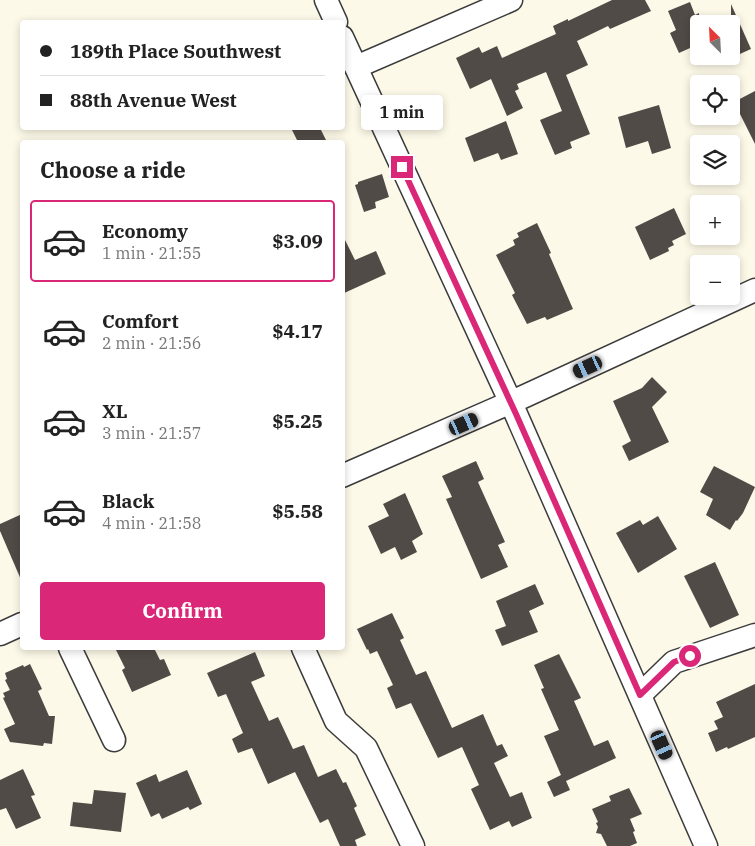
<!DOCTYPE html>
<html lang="en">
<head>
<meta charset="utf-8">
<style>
	body { margin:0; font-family:"IBM Plex Serif",serif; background:#f2f2f2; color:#222; height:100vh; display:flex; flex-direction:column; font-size:19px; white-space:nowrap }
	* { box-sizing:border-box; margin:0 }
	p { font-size:16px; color:#767676 }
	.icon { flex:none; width:28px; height:28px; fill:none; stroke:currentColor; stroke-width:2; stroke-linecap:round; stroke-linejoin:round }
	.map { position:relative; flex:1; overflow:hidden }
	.sheet { position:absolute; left:20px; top:140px; width:325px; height:510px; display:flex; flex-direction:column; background:#fff; border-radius:5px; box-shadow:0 2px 8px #0003 }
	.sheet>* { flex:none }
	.banner { position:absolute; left:20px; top:20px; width:325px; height:110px; border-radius:5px; box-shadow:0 2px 8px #0003; display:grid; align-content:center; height:110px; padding:0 20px; background:#fff }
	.needle { width:32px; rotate:336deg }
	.fabs { position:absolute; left:690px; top:15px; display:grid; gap:10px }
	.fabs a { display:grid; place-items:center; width:50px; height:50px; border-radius:5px; background:#fff; box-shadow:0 2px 8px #0003; font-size:25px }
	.end { position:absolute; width:22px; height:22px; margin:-11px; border:6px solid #db2777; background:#fff; box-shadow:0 0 0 2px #fff }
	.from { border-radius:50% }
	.bubble { position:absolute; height:35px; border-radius:5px; background:#fff; box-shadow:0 2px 8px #0003; font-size:16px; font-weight:700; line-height:35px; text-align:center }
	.car { position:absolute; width:15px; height:30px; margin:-15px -8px; border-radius:6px; box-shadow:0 0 4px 1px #0007; background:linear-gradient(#222 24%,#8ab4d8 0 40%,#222 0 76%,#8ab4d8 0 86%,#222 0) }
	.banner b { display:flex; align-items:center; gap:18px; height:48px; font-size:19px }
	.banner b+b { border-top:1px solid #e0e0e0 }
	.banner i { width:12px; height:12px; background:#222 }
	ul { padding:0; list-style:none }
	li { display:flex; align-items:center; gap:15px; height:82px; margin:0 10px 8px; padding:0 10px; border:2px solid transparent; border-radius:5px }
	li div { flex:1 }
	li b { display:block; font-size:19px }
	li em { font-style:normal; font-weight:700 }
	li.selected { border-color:#db2777 }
	li>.icon { width:45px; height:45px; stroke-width:1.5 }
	h2 { padding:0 20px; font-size:22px; line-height:60px }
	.primary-button { display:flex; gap:10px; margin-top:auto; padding:10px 20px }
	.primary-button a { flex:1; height:58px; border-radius:5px; background:#db2777; color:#fff; font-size:20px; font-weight:700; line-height:58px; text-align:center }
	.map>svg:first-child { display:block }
</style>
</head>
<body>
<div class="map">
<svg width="755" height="846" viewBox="0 0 755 846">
	<rect width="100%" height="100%" fill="#fdf9e8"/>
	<g fill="#514b47">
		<path d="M 612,0 L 645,0 L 651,11 L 610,29 L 608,26 L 577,41 L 588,65 L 566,75 L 590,134 L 570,142 L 572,148 L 555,155 L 540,120 L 562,111 L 546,72 L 517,84 L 519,89 L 515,91 L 523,108 L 507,116 L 491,79 L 470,89 L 456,58 L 479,47 L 482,53 L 497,46 L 502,58 L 556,34 L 553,26 L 568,19 L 568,21 Z"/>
		<path d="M 690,2 L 695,15 L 699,13 L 699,44 L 679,53 L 670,33 L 676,30 L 668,11 Z"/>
		<path d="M 731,4 L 751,49 L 731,58 Z"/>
		<path d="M 755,91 L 755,144 L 734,102 Z"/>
		<path d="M 659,105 L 671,148 L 652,154 L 648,141 L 626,148 L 618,117 Z"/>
		<path d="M 506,121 L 518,154 L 501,160 L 498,153 L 474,162 L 465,138 Z"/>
		<path d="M 291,128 L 320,128 L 327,142 L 298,142 Z"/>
		<path d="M 382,174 L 389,197 L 375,202 L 376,208 L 364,212 L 355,185 L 358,184 L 358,182 Z"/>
		<path d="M 674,208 L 686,234 L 672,241 L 674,245 L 668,248 L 669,251 L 650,260 L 635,227 Z"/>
		<path d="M 537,223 L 551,253 L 549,254 L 573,309 L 547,320 L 545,317 L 527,324 L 512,295 L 515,293 L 496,255 L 515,245 L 513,240 L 519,237 L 517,233 Z"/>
		<path d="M 342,234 L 355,260 L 376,251 L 386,274 L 342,294 Z"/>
		<path d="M 652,377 L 667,392 L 652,407 L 669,442 L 629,461 L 622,446 L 631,441 L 613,401 L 642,388 Z"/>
		<path d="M 476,461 L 484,479 L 478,482 L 505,542 L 498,545 L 508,567 L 481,579 L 446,499 L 452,497 L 442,476 Z"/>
		<path d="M 714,466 L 755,487 L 743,513 L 737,521 L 736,520 L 730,530 L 706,515 L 713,499 L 700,492 Z"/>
		<path d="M 405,493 L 423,534 L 412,541 L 417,552 L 401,560 L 395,547 L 381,554 L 368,526 L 389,516 L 383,504 Z"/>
		<path d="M 22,514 L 22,582 L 0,531 L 0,524 Z"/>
		<path d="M 658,516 L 677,549 L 638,573 L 616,533 L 640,520 L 643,525 Z"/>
		<path d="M 715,562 L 739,615 L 710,628 L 684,576 Z"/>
		<path d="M 535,584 L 544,604 L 529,611 L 538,632 L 502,646 L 495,630 L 506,626 L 496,601 Z"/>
		<path d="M 392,613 L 404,638 L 400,640 L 416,675 L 426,671 L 452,728 L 483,714 L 497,746 L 502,744 L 508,756 L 494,763 L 510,797 L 522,792 L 532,818 L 512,827 L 509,821 L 490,830 L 471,789 L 479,785 L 462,747 L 438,758 L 411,703 L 396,709 L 387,688 L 393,685 L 377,651 L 370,654 L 368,649 L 367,650 L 357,629 Z"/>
		<path d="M 115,648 L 154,648 L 160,660 L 164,659 L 171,675 L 132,692 L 122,670 L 125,668 Z"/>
		<path d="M 255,652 L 265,676 L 251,682 L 269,721 L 278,717 L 293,749 L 304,745 L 318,777 L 336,769 L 343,783 L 346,782 L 357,806 L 354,808 L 366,835 L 355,840 L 357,846 L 340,846 L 328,819 L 320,823 L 295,772 L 268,784 L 252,748 L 238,753 L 232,739 L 243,733 L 226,694 L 218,697 L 207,673 Z"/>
		<path d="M 559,654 L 581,698 L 574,701 L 594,746 L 608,740 L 616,758 L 566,781 L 570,790 L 554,797 L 547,782 L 561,775 L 544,736 L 559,730 L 541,689 L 544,688 L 534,665 Z"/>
		<path d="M 30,664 L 42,689 L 38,691 L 49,716 L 55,716 L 52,744 L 44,743 L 43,746 L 10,742 L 4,729 L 15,724 L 3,698 L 5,697 L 3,693 L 10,690 L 5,680 L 7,679 L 5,673 L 23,665 L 24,667 Z"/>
		<path d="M 755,684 L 755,737 L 728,749 L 727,747 L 716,752 L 708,733 L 718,729 L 714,721 L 723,717 L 716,702 Z"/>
		<path d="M 23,769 L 35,795 L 31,796 L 41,818 L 16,829 L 6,808 L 0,810 L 0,780 Z"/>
		<path d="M 187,770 L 202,804 L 190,810 L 188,807 L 162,819 L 159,813 L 151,817 L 136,783 L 156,774 L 159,782 Z"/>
		<path d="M 629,788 L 642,814 L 630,819 L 635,831 L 633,832 L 637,843 L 630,846 L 607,846 L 601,834 L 596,833 L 598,827 L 596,823 L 598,822 L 592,809 L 611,801 L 609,796 Z"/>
		<path d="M 94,790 L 126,793 L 121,832 L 70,826 L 73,802 L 92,804 Z"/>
	</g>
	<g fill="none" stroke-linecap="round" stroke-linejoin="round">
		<g stroke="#3c3c3c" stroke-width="25">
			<g id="minor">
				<path d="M 326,0 L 336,22"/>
				<path d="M 342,37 L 516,414 L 706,846"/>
				<path d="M 356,67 L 511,0"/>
				<path d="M 342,476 L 525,396 L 755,290"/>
				<path d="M 0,634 L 22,624"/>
				<path d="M 70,648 L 114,740"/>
				<path d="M 303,648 L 336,721 L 366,748 L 413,846"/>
				<path d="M 640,695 L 674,662 L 755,635"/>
			</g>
		</g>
		<use href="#minor" stroke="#fff" stroke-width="22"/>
	</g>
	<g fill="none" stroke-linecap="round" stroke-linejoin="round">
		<path stroke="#db2777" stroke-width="6" d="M 402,167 L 516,414 L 640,695 L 674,662 L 690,656"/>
	</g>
</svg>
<div class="fabs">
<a><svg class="needle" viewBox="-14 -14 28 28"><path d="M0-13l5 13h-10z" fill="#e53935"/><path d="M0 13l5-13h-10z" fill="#767676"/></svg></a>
<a><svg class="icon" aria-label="locate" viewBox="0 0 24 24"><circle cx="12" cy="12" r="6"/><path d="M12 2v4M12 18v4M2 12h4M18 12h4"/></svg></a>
<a><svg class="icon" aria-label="layers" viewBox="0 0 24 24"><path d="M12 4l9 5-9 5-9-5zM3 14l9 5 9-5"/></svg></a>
<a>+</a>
<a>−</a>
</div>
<i class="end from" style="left:690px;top:656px"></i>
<i class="end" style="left:402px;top:167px"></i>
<div class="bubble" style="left:361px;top:95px;width:82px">1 min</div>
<i class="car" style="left:588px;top:367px;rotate:245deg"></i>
<i class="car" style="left:464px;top:424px;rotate:66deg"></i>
<i class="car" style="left:662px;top:745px;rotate:156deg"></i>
<div class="banner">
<b><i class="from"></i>189th Place Southwest</b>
<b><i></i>88th Avenue West</b>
</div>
<section class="sheet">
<h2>Choose a ride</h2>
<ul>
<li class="selected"><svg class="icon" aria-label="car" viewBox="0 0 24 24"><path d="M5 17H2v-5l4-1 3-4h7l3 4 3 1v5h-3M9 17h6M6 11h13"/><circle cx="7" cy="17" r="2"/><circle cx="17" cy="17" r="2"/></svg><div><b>Economy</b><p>1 min · 21:55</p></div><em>$3.09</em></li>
<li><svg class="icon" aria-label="car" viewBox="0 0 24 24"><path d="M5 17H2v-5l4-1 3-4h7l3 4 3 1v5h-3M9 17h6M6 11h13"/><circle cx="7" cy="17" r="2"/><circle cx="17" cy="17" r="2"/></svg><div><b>Comfort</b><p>2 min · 21:56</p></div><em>$4.17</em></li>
<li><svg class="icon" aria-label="car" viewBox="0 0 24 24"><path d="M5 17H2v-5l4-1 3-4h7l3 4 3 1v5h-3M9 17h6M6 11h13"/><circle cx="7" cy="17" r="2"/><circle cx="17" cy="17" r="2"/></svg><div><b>XL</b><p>3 min · 21:57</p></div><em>$5.25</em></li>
<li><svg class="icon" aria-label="car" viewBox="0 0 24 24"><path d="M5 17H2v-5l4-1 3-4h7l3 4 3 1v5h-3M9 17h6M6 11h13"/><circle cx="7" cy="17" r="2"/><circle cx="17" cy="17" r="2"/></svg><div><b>Black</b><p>4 min · 21:58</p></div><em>$5.58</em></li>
</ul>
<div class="primary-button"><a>Confirm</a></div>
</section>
</div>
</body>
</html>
